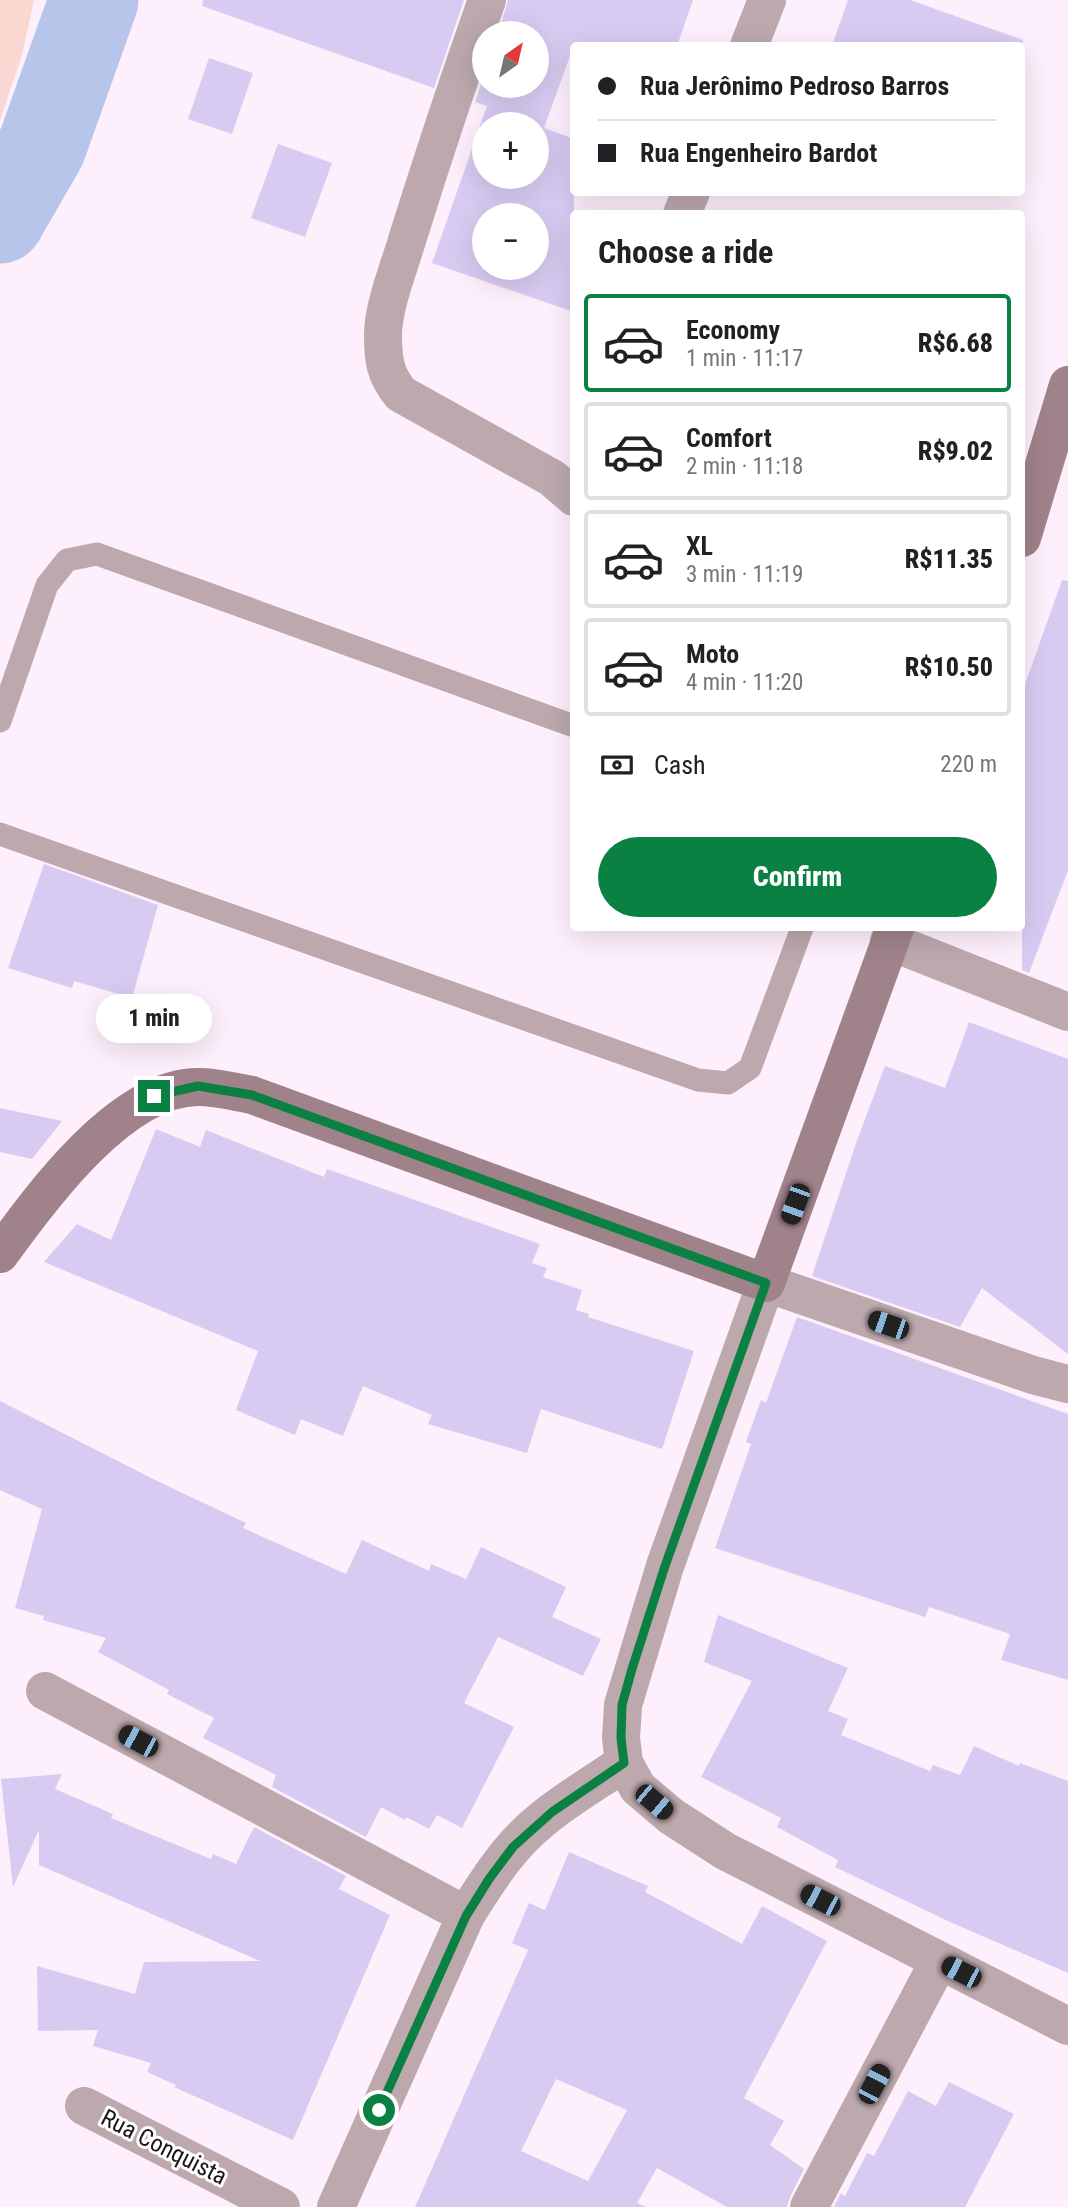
<!DOCTYPE html>
<html lang="en">
<head>
<meta charset="utf-8">
<style>
	body { margin:0; font-family:"Roboto Condensed",sans-serif; background:#f2f2f2; color:#202124; height:100vh; display:flex; flex-direction:column; font-size:26px; white-space:nowrap }
	* { box-sizing:border-box; margin:0 }
	p { font-size:23px; color:#757577 }
	.icon { flex:none; width:38px; height:38px; fill:none; stroke:currentColor; stroke-width:2; stroke-linecap:round; stroke-linejoin:round }
	.map { position:relative; flex:1; overflow:hidden }
	.drawer { position:absolute; left:570px; top:210px; width:455px; height:721px; display:flex; flex-direction:column; background:#fff; border-radius:7px; box-shadow:0 7px 28px #0002 }
	.drawer>* { flex:none }
	.guide { position:absolute; left:570px; top:42px; width:455px; height:154px; border-radius:7px; box-shadow:0 7px 28px #0002; display:grid; align-content:center; height:154px; padding:0 28px; background:#fff }
	.needle { width:46px; rotate:34deg }
	.buttons { position:absolute; left:472px; top:21px; display:grid; gap:14px }
	.buttons a { display:grid; place-items:center; width:77px; height:77px; border-radius:50%; background:#fff; box-shadow:0 7px 28px #0002; font-size:35px }
	.end { position:absolute; width:32px; height:32px; margin:-16px; border:9px solid #0b8043; background:#fff; box-shadow:0 0 0 4px #fff }
	.from { border-radius:50% }
	.bubble { position:absolute; height:49px; border-radius:24px; background:#fff; box-shadow:0 7px 28px #0002; font-size:23px; font-weight:800; line-height:49px; text-align:center }
	.car { position:absolute; width:21px; height:42px; margin:-21px -10px; border-radius:9px; box-shadow:0 0 5px 2px #0007; background:linear-gradient(#222 24%,#8ab4d8 0 40%,#222 0 76%,#8ab4d8 0 86%,#222 0) }
	.guide b { display:flex; align-items:center; gap:24px; height:66px; font-size:26px }
	.guide b+b { border-top:2px solid #e0e0e0 }
	.guide i { width:18px; height:18px; background:#202124 }
	ul { padding:0; list-style:none }
	li { display:flex; align-items:center; gap:21px; height:98px; margin:0 14px 10px; padding:0 14px; border:4px solid #e0e0e0; border-radius:7px }
	li div { flex:1 }
	li b { display:block; font-size:26px }
	li em { font-style:normal; font-weight:800 }
	li.on { border-color:#0b8043 }
	li>.icon { width:63px; height:63px; stroke-width:1.5 }
	h2 { padding:0 28px; font-size:32px; line-height:84px }
	.pay { display:flex; align-items:center; gap:18px; height:77px; padding:0 28px; font-size:26px }
	.pay p { margin-inline-start:auto }
	.button { display:flex; gap:14px; margin-top:auto; padding:14px 28px }
	.button a { flex:1; height:80px; border-radius:42px; background:#0b8043; color:#fff; font-size:28px; font-weight:800; line-height:80px; text-align:center }
	.map>svg:first-child { display:block }
</style>
</head>
<body>
<div class="map">
<svg width="1068" height="2207" viewBox="0 0 1068 2207">
	<rect width="100%" height="100%" fill="#fdeffb"/>
	<path fill="#fad8d1" d="M 0,0 L 34,0 L 22,55 L 0,120 Z"/>
	<g fill="none" stroke-linecap="round" stroke-linejoin="round">
		<path stroke="#b8c5ea" stroke-width="89" d="M 0,219 L 42,146 L 94,0"/>
	</g>
	<g fill="#d8cbf2" fill-rule="evenodd">
		<path d="M 203,0 L 464,0 L 434,88 L 202,6 Z"/>
		<path d="M 508,0 L 693,0 L 677,46 L 574,46 L 571,53 L 544,128 L 574,139 L 574,312 L 432,263 L 487,106 L 475,102 L 485,73 L 485,86 L 537,86 L 537,33 L 498,33 ZM 485,124 L 537,124 L 537,177 L 485,177 ZM 485,215 L 537,215 L 537,268 L 485,268 Z"/>
		<path d="M 848,0 L 910,0 L 1023,40 L 1022,46 L 832,46 Z"/>
		<path d="M 209,58 L 253,73 L 232,134 L 188,119 Z"/>
		<path d="M 278,144 L 332,163 L 305,237 L 251,218 Z"/>
		<path d="M 1062,580 L 1068,581 L 1068,870 L 1029,973 L 1022,970 L 1022,693 Z"/>
		<path d="M 44,864 L 158,905 L 132,998 L 74,981 L 72,988 L 8,968 Z"/>
		<path d="M 969,1022 L 1068,1059 L 1068,1354 L 982,1288 L 960,1327 L 812,1276 L 855,1146 L 885,1066 L 945,1088 Z"/>
		<path d="M 0,1108 L 62,1121 L 32,1159 L 0,1152 Z"/>
		<path d="M 156,1129 L 200,1147 L 206,1130 L 324,1177 L 327,1169 L 540,1244 L 532,1263 L 547,1268 L 543,1277 L 582,1290 L 576,1310 L 589,1314 L 588,1317 L 694,1351 L 662,1449 L 541,1409 L 527,1453 L 428,1424 L 432,1415 L 363,1386 L 343,1436 L 301,1419 L 295,1435 L 236,1410 L 258,1351 L 44,1262 L 77,1224 L 111,1240 Z"/>
		<path d="M 797,1317 L 1068,1414 L 1068,1680 L 1001,1660 L 1010,1634 L 929,1607 L 925,1617 L 715,1548 L 751,1444 L 746,1442 L 761,1400 L 766,1403 Z"/>
		<path d="M 0,1401 L 155,1480 L 246,1523 L 243,1528 L 346,1574 L 362,1540 L 429,1571 L 431,1564 L 466,1579 L 481,1547 L 566,1587 L 552,1617 L 601,1639 L 583,1676 L 498,1637 L 464,1703 L 514,1727 L 462,1828 L 437,1815 L 429,1829 L 406,1817 L 405,1820 L 381,1807 L 366,1837 L 272,1787 L 276,1775 L 203,1738 L 214,1718 L 167,1694 L 169,1690 L 98,1652 L 106,1638 L 43,1620 L 44,1616 L 15,1608 L 42,1509 L 0,1490 Z"/>
		<path d="M 718,1615 L 848,1668 L 828,1711 L 848,1719 L 841,1735 L 930,1771 L 933,1765 L 960,1775 L 974,1746 L 1019,1766 L 1020,1763 L 1068,1781 L 1068,1973 L 950,1922 L 835,1867 L 838,1860 L 777,1827 L 781,1818 L 701,1777 L 752,1681 L 704,1662 Z"/>
		<path d="M 62,1774 L 55,1789 L 113,1814 L 111,1818 L 211,1859 L 213,1854 L 236,1864 L 254,1827 L 346,1876 L 339,1889 L 390,1915 L 293,2140 L 174,2087 L 176,2085 L 147,2072 L 151,2063 L 93,2046 L 98,2030 L 38,2031 L 37,1966 L 135,1994 L 144,1962 L 260,1961 L 39,1865 L 39,1830 L 13,1887 L 1,1779 Z"/>
		<path d="M 569,1852 L 648,1886 L 645,1892 L 742,1944 L 762,1906 L 827,1941 L 744,2098 L 784,2121 L 770,2145 L 804,2169 L 790,2197 L 787,2207 L 727,2207 L 657,2168 L 637,2203 L 647,2207 L 415,2207 L 528,1950 L 512,1943 L 529,1903 L 545,1910 ZM 556,2079 L 627,2110 L 588,2181 L 521,2151 Z"/>
		<path d="M 949,2082 L 1014,2114 L 965,2207 L 834,2207 L 841,2193 L 845,2196 L 867,2153 L 874,2156 L 908,2091 L 936,2106 Z"/>
	</g>
	<g fill="none" stroke-linecap="round" stroke-linejoin="round">
		<g stroke="#bca8ad" stroke-width="23">
			<path d="M 0,721 L 47,585 L 67,560 L 97,554 L 574,726"/>
			<path d="M 0,834 L 698,1080 L 728,1083 L 750,1068 L 802,928"/>
		</g>
		<g stroke="#bca8ad" stroke-width="38">
			<path d="M 487,0 C 459,79 433,157 408,237 C 400,265 383,306 383,335 C 383,360 385,375 401,394 L 552,478 L 574,497"/>
			<path d="M 749,46 L 767,0"/>
			<path d="M 682,214 L 691,192"/>
			<path d="M 889,941 L 1068,1012"/>
			<path d="M 1068,1384 L 1033,1375 L 766,1283 L 665,1566 L 623,1705 L 621,1738 L 624,1763 L 638,1788 L 671,1816 L 725,1851 L 1068,2026"/>
			<path d="M 45,1691 L 466,1915"/>
			<path d="M 84,2106 L 281,2207"/>
			<path d="M 336,2207 L 466,1915 C 480,1893 494,1869 512,1849 C 542,1813 586,1789 624,1763"/>
			<path d="M 809,2207 L 939,1961"/>
		</g>
		<g stroke="#a0838a" stroke-width="38">
			<path d="M 1022,538 L 1068,385"/>
			<path d="M 0,1254 C 41,1197 122,1086 199,1087 C 216,1087 235,1092 252,1095 L 766,1283 L 895,928"/>
		</g>
	</g>
	<g fill="none" stroke-linecap="round" stroke-linejoin="round">
		<path stroke="#0b8043" stroke-width="9" d="M 154,1096 L 198,1086 L 252,1095 L 766,1283 L 665,1566 L 632,1669 L 622,1705 L 621,1738 L 624,1763 L 552,1812 L 513,1847 L 489,1879 L 466,1916 L 379,2110"/>
	</g>
	<g text-anchor="middle" stroke-width="6" stroke-linejoin="round" paint-order="stroke">
		<g font-size="24" fill="#1a1519" stroke="#fff">
			<text transform="translate(164 2147) rotate(27)" y="8">Rua Conquista</text>
		</g>
	</g>
</svg>
<div class="buttons">
<a><svg class="needle" viewBox="-14 -14 28 28"><path d="M0-13l5 13h-10z" fill="#e53935"/><path d="M0 13l5-13h-10z" fill="#757577"/></svg></a>
<a>+</a>
<a>−</a>
</div>
<i class="end from" style="left:379px;top:2110px"></i>
<i class="end" style="left:154px;top:1096px"></i>
<div class="bubble" style="left:96px;top:994px;width:116px">1 min</div>
<i class="car" style="left:795px;top:1204px;rotate:200deg"></i>
<i class="car" style="left:888px;top:1325px;rotate:289deg"></i>
<i class="car" style="left:138px;top:1741px;rotate:298deg"></i>
<i class="car" style="left:654px;top:1802px;rotate:130deg"></i>
<i class="car" style="left:820px;top:1900px;rotate:297deg"></i>
<i class="car" style="left:961px;top:1972px;rotate:297deg"></i>
<i class="car" style="left:874px;top:2084px;rotate:28deg"></i>
<div class="guide">
<b><i class="from"></i>Rua Jerônimo Pedroso Barros</b>
<b><i></i>Rua Engenheiro Bardot</b>
</div>
<section class="drawer">
<h2>Choose a ride</h2>
<ul>
<li class="on"><svg class="icon" aria-label="car" viewBox="0 0 24 24"><path d="M5 17H2v-5l4-1 3-4h7l3 4 3 1v5h-3M9 17h6M6 11h13"/><circle cx="7" cy="17" r="2"/><circle cx="17" cy="17" r="2"/></svg><div><b>Economy</b><p>1 min · 11:17</p></div><em>R$6.68</em></li>
<li><svg class="icon" aria-label="car" viewBox="0 0 24 24"><path d="M5 17H2v-5l4-1 3-4h7l3 4 3 1v5h-3M9 17h6M6 11h13"/><circle cx="7" cy="17" r="2"/><circle cx="17" cy="17" r="2"/></svg><div><b>Comfort</b><p>2 min · 11:18</p></div><em>R$9.02</em></li>
<li><svg class="icon" aria-label="car" viewBox="0 0 24 24"><path d="M5 17H2v-5l4-1 3-4h7l3 4 3 1v5h-3M9 17h6M6 11h13"/><circle cx="7" cy="17" r="2"/><circle cx="17" cy="17" r="2"/></svg><div><b>XL</b><p>3 min · 11:19</p></div><em>R$11.35</em></li>
<li><svg class="icon" aria-label="car" viewBox="0 0 24 24"><path d="M5 17H2v-5l4-1 3-4h7l3 4 3 1v5h-3M9 17h6M6 11h13"/><circle cx="7" cy="17" r="2"/><circle cx="17" cy="17" r="2"/></svg><div><b>Moto</b><p>4 min · 11:20</p></div><em>R$10.50</em></li>
</ul>
<div class="pay"><svg class="icon" aria-label="cash" viewBox="0 0 24 24"><path d="M3 7h18v10H3z"/><circle cx="12" cy="12" r="2"/></svg>Cash<p>220 m</p></div>
<div class="button"><a>Confirm</a></div>
</section>
</div>
</body>
</html>
